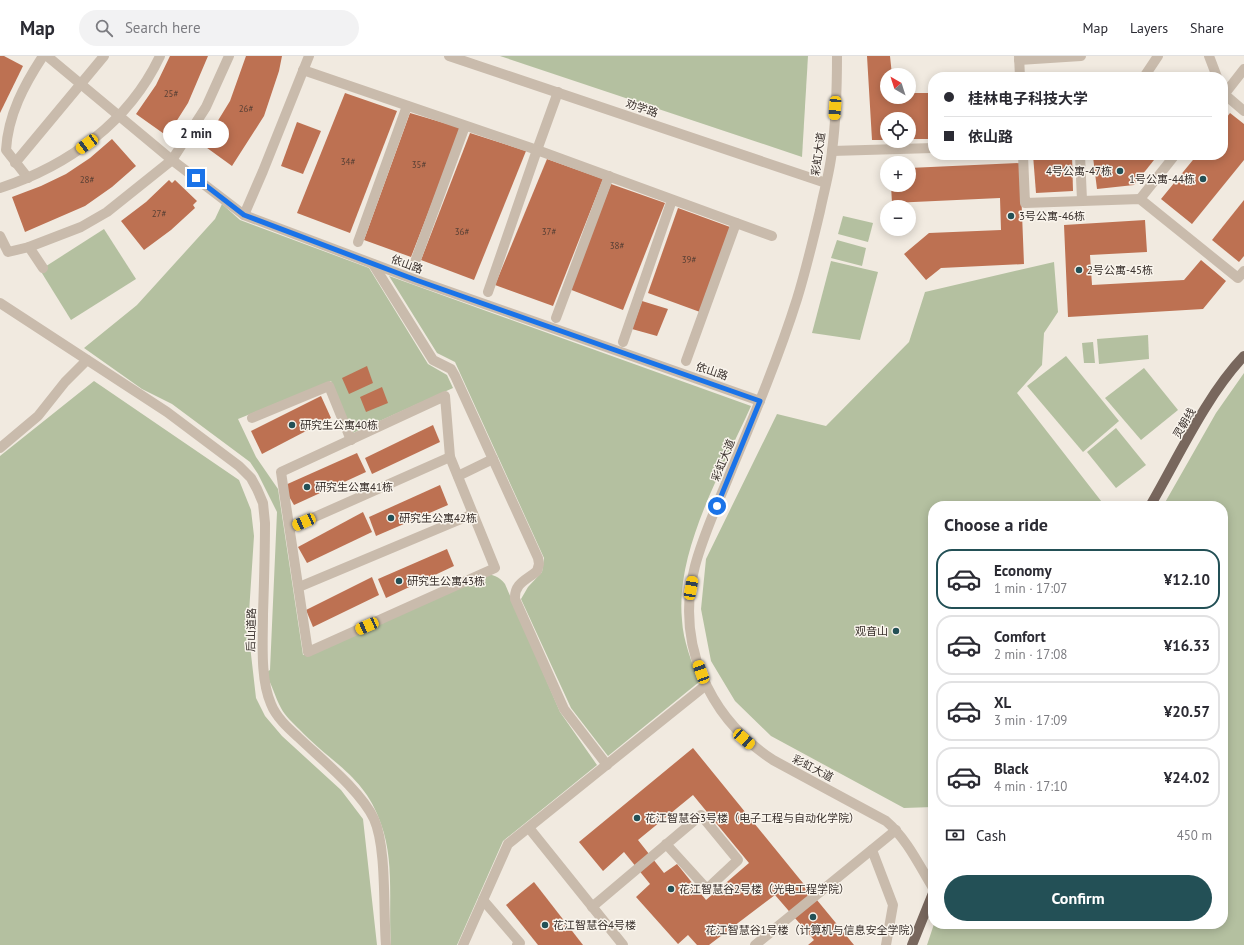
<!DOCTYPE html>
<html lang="en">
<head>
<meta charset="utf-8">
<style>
	body { margin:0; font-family:"PT Sans","Noto Sans SC",sans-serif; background:#f2f2f3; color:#2b2b33; height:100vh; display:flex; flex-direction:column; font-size:15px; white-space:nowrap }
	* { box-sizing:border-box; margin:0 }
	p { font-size:13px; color:#7c7c81 }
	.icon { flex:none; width:22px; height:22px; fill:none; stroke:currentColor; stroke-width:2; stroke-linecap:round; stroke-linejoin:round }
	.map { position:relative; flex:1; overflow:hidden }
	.sheet { position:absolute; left:928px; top:445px; width:300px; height:428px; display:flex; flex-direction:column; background:#fff; border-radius:16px; box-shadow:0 2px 10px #0003 }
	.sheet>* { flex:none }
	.banner { position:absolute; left:928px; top:16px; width:300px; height:88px; border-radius:16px; box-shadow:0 2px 10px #0003; display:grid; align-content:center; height:88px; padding:0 16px; background:#fff }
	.needle { width:26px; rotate:321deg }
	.controls { position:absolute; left:880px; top:12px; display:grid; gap:8px }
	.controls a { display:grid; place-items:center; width:36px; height:36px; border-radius:50%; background:#fff; box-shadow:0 2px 10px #0003; font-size:20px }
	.end { position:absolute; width:18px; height:18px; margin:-9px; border:5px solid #1a73e8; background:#fff; box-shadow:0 0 0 2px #fff }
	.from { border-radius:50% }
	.bubble { position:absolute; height:28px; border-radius:14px; background:#fff; box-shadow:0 2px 10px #0003; font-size:13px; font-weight:700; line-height:28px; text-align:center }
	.car { position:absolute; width:12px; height:24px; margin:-12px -6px; border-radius:5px; box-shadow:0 0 3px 1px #0007; background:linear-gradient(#f5c518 24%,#345 0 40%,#f5c518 0 76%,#345 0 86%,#f5c518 0) }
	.banner b { display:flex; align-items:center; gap:14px; height:38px; font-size:15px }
	.banner b+b { border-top:1px solid #e1e1e2 }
	.banner i { width:10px; height:10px; background:#2b2b33 }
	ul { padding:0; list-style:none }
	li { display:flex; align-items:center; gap:12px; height:60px; margin:0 8px 6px; padding:0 8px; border:2px solid #e1e1e2; border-radius:16px }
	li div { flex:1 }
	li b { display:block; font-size:15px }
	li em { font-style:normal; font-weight:700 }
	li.current { border-color:#235056 }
	li>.icon { width:36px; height:36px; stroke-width:1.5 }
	h2 { padding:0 16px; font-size:18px; line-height:48px }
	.pay { display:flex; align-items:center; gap:10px; height:44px; padding:0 16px; font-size:15px }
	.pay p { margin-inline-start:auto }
	.cta { display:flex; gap:8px; margin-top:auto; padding:8px 16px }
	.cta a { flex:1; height:46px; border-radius:24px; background:#235056; color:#fff; font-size:16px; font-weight:700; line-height:46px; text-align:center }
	header { display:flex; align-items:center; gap:24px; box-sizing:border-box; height:56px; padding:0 20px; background:#fff; border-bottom:1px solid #e1e1e2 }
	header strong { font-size:19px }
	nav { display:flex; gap:22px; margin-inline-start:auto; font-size:14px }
	.search { width:280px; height:36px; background:#f2f2f3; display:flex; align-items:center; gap:10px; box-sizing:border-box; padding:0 14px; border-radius:22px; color:#7c7c81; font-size:15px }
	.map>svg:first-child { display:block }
</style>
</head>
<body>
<header>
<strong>Map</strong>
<div class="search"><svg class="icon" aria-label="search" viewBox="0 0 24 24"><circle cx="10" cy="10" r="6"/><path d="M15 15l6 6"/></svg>Search here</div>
<nav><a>Map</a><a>Layers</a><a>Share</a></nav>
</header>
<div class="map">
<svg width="1244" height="889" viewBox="0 0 1244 889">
	<rect width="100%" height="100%" fill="#f1eae0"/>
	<g fill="#b4c0a0">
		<path d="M 500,0 L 808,0 L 802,101 Z"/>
		<path d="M 222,148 L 240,164 L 369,212 L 428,308 L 447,319 L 453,332 L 353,377 L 331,325 L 238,363 L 256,401 L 278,433 L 303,599 L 483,517 C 493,519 499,520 505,528 L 560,656 L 597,709 L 503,785 L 457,889 L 391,889 C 388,849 395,806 381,768 C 365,720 331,707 299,673 C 293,667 285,660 281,652 C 275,641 272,628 265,617 L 270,614 L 277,456 L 258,418 L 250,406 L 172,348 L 142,333 L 84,292 L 137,249 L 215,163 Z"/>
		<path d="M 843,160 L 873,167 L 868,186 L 838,178 Z"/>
		<path d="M 104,173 L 136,223 L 71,264 L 40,214 Z"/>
		<path d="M 837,184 L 866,192 L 862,210 L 831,202 Z"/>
		<path d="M 831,205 L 878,216 L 860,284 L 812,277 Z"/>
		<path d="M 1054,206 L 1058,256 L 1044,277 L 1042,309 L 1017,337 L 1105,450 L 933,450 L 933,751 L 904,752 L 771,680 L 735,645 L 711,605 L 701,553 L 706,503 L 777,358 L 826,370 L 909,286 L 925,236 Z"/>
		<path d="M 389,220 L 751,350 C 723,413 675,494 682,564 C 683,585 692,606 699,626 L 608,700 L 571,652 L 521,543 L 528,531 L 542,516 L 544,502 L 455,306 L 437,297 Z"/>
		<path d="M 1148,279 L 1149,303 L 1099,308 L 1097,283 Z"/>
		<path d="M 1093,286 L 1095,307 L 1084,307 L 1082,287 Z"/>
		<path d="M 1066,300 L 1119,365 L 1083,396 L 1027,330 Z"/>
		<path d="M 1144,312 L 1178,354 L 1141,384 L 1105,342 Z"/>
		<path d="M 1244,317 L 1244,889 L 927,889 L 934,868 L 1223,868 L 1223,450 L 1163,450 L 1216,357 Z"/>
		<path d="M 94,325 L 239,424 L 251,454 L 254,480 L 248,572 L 256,642 L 265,660 L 282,680 L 341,734 L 363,763 L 377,889 L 0,889 L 0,400 Z"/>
		<path d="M 1116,372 L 1146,409 L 1116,432 L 1087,396 Z"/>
	</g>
	<g fill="#bd7152" fill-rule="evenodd">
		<path d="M 0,0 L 4,0 L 23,10 L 0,57 Z"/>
		<path d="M 170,0 L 208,0 L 188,47 L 167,80 L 136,58 L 156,29 Z"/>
		<path d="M 246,0 L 282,0 L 279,15 L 264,60 L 232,110 L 203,89 L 230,45 Z"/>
		<path d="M 867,0 L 890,0 L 892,19 L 887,19 L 887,41 L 909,41 L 909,37 L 933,37 L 933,83 L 909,83 L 909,63 L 887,63 L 887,84 L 872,84 Z"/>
		<path d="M 345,37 L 397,55 L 350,177 L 297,157 Z"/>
		<path d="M 410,57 L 461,72 L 411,201 L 364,184 Z"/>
		<path d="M 1230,57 L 1244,68 L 1244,104 L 1192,168 L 1161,143 L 1197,99 L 1223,99 L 1223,66 Z"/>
		<path d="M 297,66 L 321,75 L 303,118 L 281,110 Z"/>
		<path d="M 470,77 L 526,95 L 474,224 L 421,204 Z"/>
		<path d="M 112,83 L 136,110 L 112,131 L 85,150 L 25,176 L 12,141 L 41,130 L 66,118 L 90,102 Z"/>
		<path d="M 1033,99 L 1072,99 L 1073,135 L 1036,137 Z"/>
		<path d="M 1114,99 L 1158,99 L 1134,129 L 1097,133 L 1093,101 Z"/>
		<path d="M 547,103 L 603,123 L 553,250 L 495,229 Z"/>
		<path d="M 1020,107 L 1024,208 L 941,212 L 926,224 L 904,198 L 929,177 L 1001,174 L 1000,142 L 892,147 L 891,129 L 909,129 L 909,112 Z"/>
		<path d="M 169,124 L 172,127 L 175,124 L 197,145 L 193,149 L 195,152 L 171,174 L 144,194 L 121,165 L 146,146 Z"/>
		<path d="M 611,128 L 665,147 L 623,254 L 569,233 Z"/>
		<path d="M 1244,144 L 1244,200 L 1239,206 L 1212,184 Z"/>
		<path d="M 678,152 L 730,171 L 700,256 L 648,237 Z"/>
		<path d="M 1145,164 L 1147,196 L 1090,199 L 1092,229 L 1184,224 L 1201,204 L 1226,225 L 1203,253 L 1068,261 L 1064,169 Z"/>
		<path d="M 642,245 L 668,253 L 657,280 L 632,273 Z"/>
		<path d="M 367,310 L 373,327 L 349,338 L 342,322 Z"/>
		<path d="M 382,331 L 388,347 L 366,356 L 360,341 Z"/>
		<path d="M 321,340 L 331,362 L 262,398 L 251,375 Z"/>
		<path d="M 433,369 L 440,386 L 372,418 L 365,402 Z"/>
		<path d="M 357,397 L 366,416 L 294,449 L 283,430 Z"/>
		<path d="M 440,429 L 448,449 L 376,480 L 369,461 Z"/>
		<path d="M 363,456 L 372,476 L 307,507 L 298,491 Z"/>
		<path d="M 447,493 L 454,510 L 386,542 L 378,523 Z"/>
		<path d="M 372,521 L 379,539 L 313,571 L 306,554 Z"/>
		<path d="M 693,692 L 798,821 L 854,889 L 808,889 L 814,884 L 775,839 L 709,889 L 697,889 L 688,879 L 678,888 L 636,841 L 650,828 L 624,796 L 603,815 L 579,786 ZM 693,739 L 749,807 L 706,844 L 677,808 L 664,817 L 638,784 Z"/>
		<path d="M 534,826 L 583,889 L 538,889 L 506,849 Z"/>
	</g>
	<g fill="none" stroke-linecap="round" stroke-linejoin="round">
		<g stroke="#c9bbac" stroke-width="10">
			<path d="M 47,0 L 172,104 L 244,159 L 416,224 L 760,345"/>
			<path d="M 449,0 L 826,127"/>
			<path d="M 837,0 C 837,31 836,64 832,95 C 830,115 824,135 820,155 C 813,184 806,214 797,243 C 779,300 756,355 733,410 C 720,443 704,476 695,510 C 675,587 708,661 773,704 L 886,765 C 907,783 919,809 933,832"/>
			<path d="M 1019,0 L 1020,21"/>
			<path d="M 1209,0 L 1217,21"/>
			<path d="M 1019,4 L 1081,0"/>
			<path d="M 303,14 L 537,94 L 558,36"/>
			<path d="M 1144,21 L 1158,0"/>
			<path d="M 1223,37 L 1244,55"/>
			<path d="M 1223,40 L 1244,13"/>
			<path d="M 832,95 L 933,92"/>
			<path d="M 1023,99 L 1025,147 L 1140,143 L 1238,222 L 1244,215"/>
			<path d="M 1080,99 L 1082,144"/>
			<path d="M 15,107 L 104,0"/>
			<path d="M 28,122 L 6,94 C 8,59 24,29 43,0"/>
			<path d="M 0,132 C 68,110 129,66 160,0"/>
			<path d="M 1140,143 L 1175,99"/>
			<path d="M 244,159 L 263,115 L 309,0"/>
			<path d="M 0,180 L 8,196 L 29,191 L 43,212"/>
			<path d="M 358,186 L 407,50"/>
			<path d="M 29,191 L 81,171 L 107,156 L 172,104 L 206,51 L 229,0"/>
			<path d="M 415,206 L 465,70"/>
			<path d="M 373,208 L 433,304 L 451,313 L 455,320 L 538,502 L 539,508 L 537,515 C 527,524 514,527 515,543 L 564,653 L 607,709"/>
			<path d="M 488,236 L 537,94 L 772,180"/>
			<path d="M 0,247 L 167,356 L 239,410 L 251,422 L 257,433 L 263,447 L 265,467 C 265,498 264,528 263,558 C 263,586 260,623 271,648 C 276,661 288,672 298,681 C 321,703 361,735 374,763 C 387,792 383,855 386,889"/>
			<path d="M 556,262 L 609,120"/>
			<path d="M 623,286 L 672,144"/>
			<path d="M 686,305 L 736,167"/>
			<path d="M 445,340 L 450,401 L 495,512 L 308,596 L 281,416 Z"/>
			<path d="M 252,362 L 329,330 L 351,384"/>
			<path d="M 0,392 L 38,360 L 65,326 L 87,304"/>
			<path d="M 458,420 L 493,403"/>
			<path d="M 290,472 L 450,401"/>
			<path d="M 299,531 L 473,458"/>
			<path d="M 529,772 L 623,889"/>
			<path d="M 872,794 L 893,849 L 886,889"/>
			<path d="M 483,844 L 520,887 L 517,889"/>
			<path d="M 592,851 L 701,759 L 738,804 L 707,833 L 666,788"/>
			<path d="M 463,889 L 508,788 L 706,629"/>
			<path d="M 755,889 L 896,774"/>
		</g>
		<g stroke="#78675d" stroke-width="10">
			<path d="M 1150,450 C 1178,402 1206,340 1244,300"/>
			<path d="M 912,889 L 933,837"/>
		</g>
	</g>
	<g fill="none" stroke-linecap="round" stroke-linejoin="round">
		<path stroke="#1a73e8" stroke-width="5" d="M 196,122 L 244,159 L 416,224 L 760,345 L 717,450"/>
	</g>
	<g fill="#235056" stroke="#f9f4ec" stroke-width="1.5">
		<circle cx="1120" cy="115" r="4"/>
		<circle cx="1203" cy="123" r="4"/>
		<circle cx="1011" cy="160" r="4"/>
		<circle cx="1079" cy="214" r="4"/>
		<circle cx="292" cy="369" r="4"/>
		<circle cx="307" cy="431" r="4"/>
		<circle cx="391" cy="462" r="4"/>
		<circle cx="399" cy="525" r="4"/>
		<circle cx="896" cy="575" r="4"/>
		<circle cx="637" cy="762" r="4"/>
		<circle cx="671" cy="833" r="4"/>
		<circle cx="813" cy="861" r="4"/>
		<circle cx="545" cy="869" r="4"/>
	</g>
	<g text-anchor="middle" stroke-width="3" stroke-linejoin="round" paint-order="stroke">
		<g font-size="9" fill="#594035">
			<text x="171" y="41">25#</text>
			<text x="246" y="56">26#</text>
			<text x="348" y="109">34#</text>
			<text x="419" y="112">35#</text>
			<text x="87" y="127">28#</text>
			<text x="159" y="161">27#</text>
			<text x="462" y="179">36#</text>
			<text x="549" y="179">37#</text>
			<text x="617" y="193">38#</text>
			<text x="689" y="207">39#</text>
		</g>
		<g font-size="11" fill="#382f2b" stroke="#f9f4ec">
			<text transform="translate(642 52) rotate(19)" y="4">劝学路</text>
			<text transform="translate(818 98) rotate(-82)" y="4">彩虹大道</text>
			<text transform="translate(407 208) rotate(20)" y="4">依山路</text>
			<text transform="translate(712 315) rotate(19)" y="4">依山路</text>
			<text transform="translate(1184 367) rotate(-60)" y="4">灵朝线</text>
			<text transform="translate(723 404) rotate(-68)" y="4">彩虹大道</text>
			<text transform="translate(251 574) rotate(-89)" y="4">后山道路</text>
			<text transform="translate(813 712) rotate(27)" y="4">彩虹大道</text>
		</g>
		<g font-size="11" fill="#382f2b" stroke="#f9f4ec" text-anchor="start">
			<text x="1112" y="119" text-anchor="end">4号公寓-47栋</text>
			<text x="1195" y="127" text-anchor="end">1号公寓-44栋</text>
			<text x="1019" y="164">3号公寓-46栋</text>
			<text x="1087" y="218">2号公寓-45栋</text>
			<text x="300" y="373">研究生公寓40栋</text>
			<text x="315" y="435">研究生公寓41栋</text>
			<text x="399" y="466">研究生公寓42栋</text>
			<text x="407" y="529">研究生公寓43栋</text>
			<text x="888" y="579" text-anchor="end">观音山</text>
			<text x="645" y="766">花江智慧谷3号楼（电子工程与自动化学院）</text>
			<text x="679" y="837">花江智慧谷2号楼（光电工程学院）</text>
			<text x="553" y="873">花江智慧谷4号楼</text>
			<text x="813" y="878" text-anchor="middle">花江智慧谷1号楼（计算机与信息安全学院）</text>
		</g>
	</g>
</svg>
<div class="controls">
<a><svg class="needle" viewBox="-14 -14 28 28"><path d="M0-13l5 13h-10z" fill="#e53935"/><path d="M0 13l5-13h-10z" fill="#7c7c81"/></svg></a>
<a><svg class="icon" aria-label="locate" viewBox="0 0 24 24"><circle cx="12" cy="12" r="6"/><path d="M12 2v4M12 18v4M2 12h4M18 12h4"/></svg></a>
<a>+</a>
<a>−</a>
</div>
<i class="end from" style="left:717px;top:450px"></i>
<i class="end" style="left:196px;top:122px"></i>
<div class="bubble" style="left:163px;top:64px;width:66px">2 min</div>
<i class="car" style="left:835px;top:52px;rotate:184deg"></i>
<i class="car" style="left:87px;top:88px;rotate:234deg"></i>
<i class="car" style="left:304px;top:466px;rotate:246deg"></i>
<i class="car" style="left:691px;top:532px;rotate:10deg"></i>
<i class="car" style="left:367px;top:570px;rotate:246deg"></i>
<i class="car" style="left:701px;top:616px;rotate:340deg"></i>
<i class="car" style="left:744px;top:683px;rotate:131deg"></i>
<div class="banner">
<b><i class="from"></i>桂林电子科技大学</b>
<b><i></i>依山路</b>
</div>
<section class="sheet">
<h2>Choose a ride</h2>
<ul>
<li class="current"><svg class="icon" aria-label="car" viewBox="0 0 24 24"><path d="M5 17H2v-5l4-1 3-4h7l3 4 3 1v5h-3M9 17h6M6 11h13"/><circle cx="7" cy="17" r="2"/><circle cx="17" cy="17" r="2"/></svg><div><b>Economy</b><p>1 min · 17:07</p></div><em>¥12.10</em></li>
<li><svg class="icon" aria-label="car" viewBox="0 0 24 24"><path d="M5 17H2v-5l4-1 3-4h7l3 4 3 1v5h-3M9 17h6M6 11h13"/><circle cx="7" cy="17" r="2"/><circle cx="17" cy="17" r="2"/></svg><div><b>Comfort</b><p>2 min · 17:08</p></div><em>¥16.33</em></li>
<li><svg class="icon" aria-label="car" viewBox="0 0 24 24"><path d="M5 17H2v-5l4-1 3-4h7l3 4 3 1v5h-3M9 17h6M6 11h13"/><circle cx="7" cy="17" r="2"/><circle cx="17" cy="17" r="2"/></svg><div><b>XL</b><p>3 min · 17:09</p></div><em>¥20.57</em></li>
<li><svg class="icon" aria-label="car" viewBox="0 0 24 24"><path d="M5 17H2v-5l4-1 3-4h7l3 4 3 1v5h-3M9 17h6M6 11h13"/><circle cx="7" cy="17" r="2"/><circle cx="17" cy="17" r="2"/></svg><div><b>Black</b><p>4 min · 17:10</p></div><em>¥24.02</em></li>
</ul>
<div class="pay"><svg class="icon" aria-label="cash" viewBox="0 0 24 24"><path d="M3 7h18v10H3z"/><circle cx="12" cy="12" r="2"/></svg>Cash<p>450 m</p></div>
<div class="cta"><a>Confirm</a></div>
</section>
</div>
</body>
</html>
